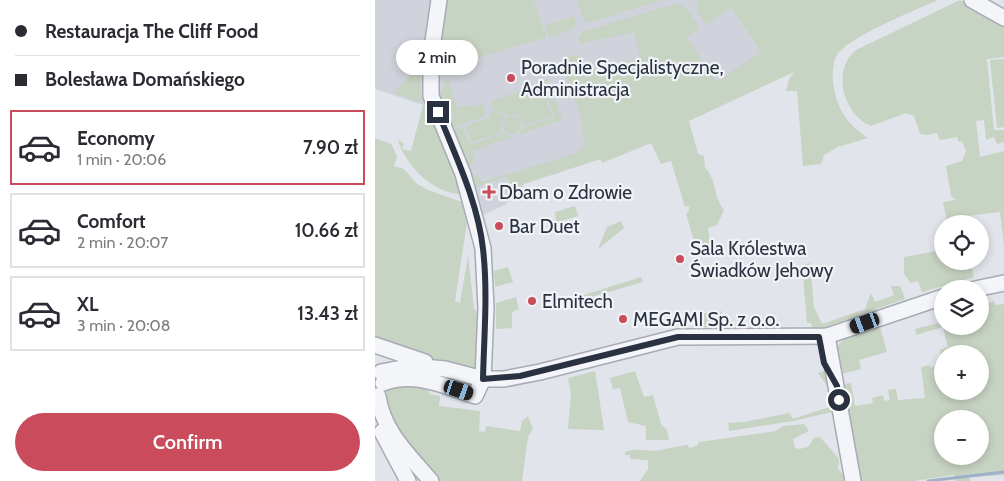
<!DOCTYPE html>
<html lang="en">
<head>
<meta charset="utf-8">
<style>
	body { margin:0; font-family:Cabin,sans-serif; background:#f7f7f7; color:#2b2b33; height:100vh; display:flex; flex-direction:column; font-size:19px; white-space:nowrap }
	* { box-sizing:border-box; margin:0 }
	p { font-size:16px; color:#7c7c81 }
	.icon { flex:none; width:28px; height:28px; fill:none; stroke:currentColor; stroke-width:2; stroke-linecap:round; stroke-linejoin:round }
	.map { position:relative; flex:1; overflow:hidden }
	.side { display:flex; flex-direction:column; background:#fff; width:375px }
	.side>* { flex:none }
	.top-card { display:grid; align-content:center; height:110px; padding:0 15px; background:#fff }
	.tools { position:absolute; left:559px; top:215px; display:grid; gap:10px }
	.tools a { display:grid; place-items:center; width:55px; height:55px; border-radius:50%; background:#fff; box-shadow:0 2px 8px #0003; font-size:25px }
	.end { position:absolute; width:22px; height:22px; margin:-11px; border:6px solid #2a3241; background:#fff; box-shadow:0 0 0 2px #fff }
	.from { border-radius:50% }
	.bubble { position:absolute; height:35px; border-radius:18px; background:#fff; box-shadow:0 2px 8px #0003; font-size:16px; font-weight:600; line-height:35px; text-align:center }
	.car { position:absolute; width:15px; height:30px; margin:-15px -8px; border-radius:6px; box-shadow:0 0 4px 1px #0007; background:linear-gradient(#222 24%,#8ab4d8 0 40%,#222 0 76%,#8ab4d8 0 86%,#222 0) }
	.top-card b { display:flex; align-items:center; gap:18px; height:48px; font-size:19px }
	.top-card b+b { border-top:1px solid #e1e1e2 }
	.top-card i { width:12px; height:12px; background:#2b2b33 }
	ul { padding:0; list-style:none }
	li { display:flex; align-items:center; gap:15px; height:75px; margin:0 10px 8px; padding:0 5px; border:2px solid #e1e1e2; border-radius:0px }
	li div { flex:1 }
	li b { display:block; font-size:19px }
	li em { font-style:normal; font-weight:600 }
	li.selected { border-color:#ca4b5b }
	li>.icon { width:45px; height:45px; stroke-width:1.5 }
	.primary-button { display:flex; gap:10px; margin-top:auto; padding:10px 15px }
	.primary-button a { flex:1; height:58px; border-radius:30px; background:#ca4b5b; color:#fff; font-size:20px; font-weight:600; line-height:58px; text-align:center }
	main { display:flex; flex:1; min-height:0 }
	.map>svg:first-child { display:block }
</style>
</head>
<body>
<main>
<section class="side">
<div class="top-card">
<b><i class="from"></i>Restauracja The Cliff Food</b>
<b><i></i>Bolesława Domańskiego</b>
</div>
<ul>
<li class="selected"><svg class="icon" aria-label="car" viewBox="0 0 24 24"><path d="M5 17H2v-5l4-1 3-4h7l3 4 3 1v5h-3M9 17h6M6 11h13"/><circle cx="7" cy="17" r="2"/><circle cx="17" cy="17" r="2"/></svg><div><b>Economy</b><p>1 min · 20:06</p></div><em>7.90 zł</em></li>
<li><svg class="icon" aria-label="car" viewBox="0 0 24 24"><path d="M5 17H2v-5l4-1 3-4h7l3 4 3 1v5h-3M9 17h6M6 11h13"/><circle cx="7" cy="17" r="2"/><circle cx="17" cy="17" r="2"/></svg><div><b>Comfort</b><p>2 min · 20:07</p></div><em>10.66 zł</em></li>
<li><svg class="icon" aria-label="car" viewBox="0 0 24 24"><path d="M5 17H2v-5l4-1 3-4h7l3 4 3 1v5h-3M9 17h6M6 11h13"/><circle cx="7" cy="17" r="2"/><circle cx="17" cy="17" r="2"/></svg><div><b>XL</b><p>3 min · 20:08</p></div><em>13.43 zł</em></li>
</ul>
<div class="primary-button"><a>Confirm</a></div>
</section>
<div class="map">
<svg width="629" height="481" viewBox="0 0 629 481">
	<rect width="100%" height="100%" fill="#e1e4ea"/>
	<path fill="#d0d3db" d="M 0,0 L 417,0 L 420,71 L 225,159 L 149,184 L 130,205 L 92,222 L 84,190 L 34,158 L 48,105 L 0,89 Z"/>
	<g fill="#c7d3c3" fill-rule="evenodd">
		<path d="M 69,0 L 159,0 L 171,37 L 77,66 L 62,59 Z"/>
		<path d="M 202,0 L 287,0 L 215,22 L 209,21 Z"/>
		<path d="M 323,0 L 563,0 C 541,10 473,37 462,55 C 457,64 457,79 459,89 C 464,113 473,124 493,138 L 463,147 L 449,155 L 446,164 L 428,166 L 422,91 L 411,91 L 414,79 L 419,72 L 314,121 L 323,154 L 329,156 L 330,168 C 341,177 338,197 349,210 L 342,225 L 333,228 L 336,250 L 326,253 L 322,240 L 319,241 L 311,214 L 314,211 L 314,206 L 310,207 L 296,161 L 286,164 L 276,143 L 227,163 L 225,159 L 149,184 L 140,193 L 132,177 L 101,187 L 97,176 L 103,175 L 107,182 L 199,154 L 209,146 L 206,117 L 187,67 L 188,57 L 204,54 L 211,71 L 265,58 L 259,32 L 205,44 L 203,38 L 207,32 L 303,3 L 311,8 L 325,28 L 312,38 L 341,82 L 386,52 L 357,8 L 331,25 L 322,11 Z"/>
		<path d="M 585,0 L 629,25 L 629,57 L 612,59 L 619,130 L 629,130 L 629,142 L 622,144 L 619,137 L 611,140 L 609,120 L 601,121 L 605,157 L 629,151 L 629,246 L 625,212 L 592,216 L 589,224 L 572,222 L 568,202 L 581,200 L 576,196 L 571,166 L 587,161 L 591,151 L 587,141 L 584,142 L 582,137 L 565,140 L 562,133 L 553,135 L 545,134 L 539,116 L 531,113 L 496,126 C 468,114 456,71 481,50 Z"/>
		<path d="M 199,16 L 201,24 L 198,30 L 174,37 L 170,25 Z"/>
		<path d="M 629,59 L 629,127 L 622,128 L 615,60 Z"/>
		<path d="M 43,68 L 47,75 L 45,84 L 47,103 L 18,93 Z"/>
		<path d="M 73,78 L 82,108 L 92,105 L 94,108 L 107,103 L 111,116 L 76,128 L 74,121 L 79,119 L 76,112 L 70,113 C 64,100 64,91 73,78 Z"/>
		<path d="M 173,79 L 179,97 L 171,101 L 177,116 L 149,125 L 143,115 L 132,115 L 118,109 L 116,101 L 167,84 L 166,81 Z"/>
		<path d="M 180,99 L 187,120 L 144,135 L 149,127 L 179,117 L 174,101 Z"/>
		<path d="M 50,101 L 87,188 L 84,190 L 85,194 C 58,193 30,165 23,140 L 29,143 L 27,149 L 36,151 Z"/>
		<path d="M 119,111 L 130,116 L 125,126 L 127,132 L 96,142 L 91,126 L 116,117 L 115,112 Z"/>
		<circle cx="137" cy="125" r="9"/>
		<path d="M 88,127 L 95,145 L 128,133 L 138,137 L 98,151 L 99,162 L 93,167 L 78,131 Z"/>
		<path d="M 0,138 L 16,144 L 22,156 L 19,166 L 29,169 L 42,184 L 53,190 L 87,202 L 92,222 L 80,301 L 85,303 L 93,256 L 99,309 L 106,317 L 105,362 L 96,371 L 89,371 L 0,337 Z"/>
		<path d="M 200,206 L 203,216 L 181,223 L 180,212 Z"/>
		<path d="M 246,221 L 249,228 L 223,249 L 232,227 Z"/>
		<path d="M 567,250 L 568,261 L 595,261 L 599,277 L 547,292 L 543,281 L 535,283 L 529,273 L 529,257 Z"/>
		<path d="M 435,263 L 439,307 L 447,324 L 490,309 L 496,293 L 500,302 L 519,295 L 516,286 L 525,286 L 530,299 L 447,328 L 437,328 L 436,323 L 432,323 L 428,276 L 431,275 L 430,264 Z"/>
		<path d="M 133,267 L 138,282 L 120,287 L 119,271 Z"/>
		<path d="M 266,277 L 268,282 L 196,303 L 196,299 Z"/>
		<path d="M 141,297 L 144,309 L 137,312 L 137,328 L 121,329 L 121,303 Z"/>
		<path d="M 619,301 L 620,305 L 629,304 L 629,475 L 595,477 L 595,481 L 581,481 L 579,475 L 538,481 L 486,481 L 469,384 L 476,383 L 480,406 L 498,403 L 497,398 L 508,395 L 509,401 L 515,400 L 513,390 L 521,389 L 523,400 L 550,398 L 546,367 L 554,365 L 555,368 L 560,366 L 560,363 L 567,361 L 565,350 L 573,347 L 568,327 L 541,335 L 540,329 L 567,322 L 568,326 L 605,326 L 605,305 ZM 568,354 L 605,354 L 605,391 L 568,391 ZM 568,419 L 605,419 L 605,456 L 568,456 Z"/>
		<path d="M 346,311 L 349,327 L 325,327 L 323,314 Z"/>
		<path d="M 505,327 L 512,352 L 484,360 L 486,369 L 467,374 L 462,347 L 469,339 Z"/>
		<path d="M 220,371 L 229,430 L 193,429 L 196,394 L 193,378 Z"/>
		<path d="M 260,371 L 269,397 L 278,395 L 286,424 L 292,430 L 294,440 L 271,440 L 271,426 L 253,422 L 245,388 L 238,389 L 235,378 Z"/>
		<path d="M 449,371 L 456,380 L 461,411 L 418,421 L 354,431 L 353,423 L 369,422 L 414,413 L 418,419 L 457,406 L 455,390 L 443,373 Z"/>
		<path d="M 53,385 L 54,394 L 65,396 L 64,406 L 105,411 L 104,431 L 110,432 L 111,426 L 145,431 L 147,421 L 153,416 L 158,429 L 153,437 L 147,481 L 66,481 L 21,435 L 10,399 L 13,386 Z"/>
		<path d="M 429,424 L 434,431 L 418,439 L 420,448 L 424,449 L 433,447 L 439,438 L 445,437 L 464,459 L 463,469 L 469,476 L 468,481 L 265,481 L 273,469 L 273,460 L 255,459 L 255,455 L 250,455 L 250,452 C 261,447 274,452 286,450 C 295,448 303,446 313,445 L 314,448 L 322,446 L 324,442 L 401,431 L 408,426 Z"/>
	</g>
	<g fill="none" stroke-linecap="round" stroke-linejoin="round">
		<path stroke="#9eb1c8" stroke-width="3" d="M 553,481 L 629,472"/>
		<g stroke="#a6abb4" stroke-width="18">
			<g id="minor">
				<path d="M 597,0 L 629,18"/>
				<path d="M 600,289 L 629,283"/>
				<path d="M 452,336 L 478,481"/>
				<path d="M 0,345 L 50,362"/>
				<path d="M 6,372 L 37,366 L 70,369 L 108,379 L 129,379 L 165,372 L 303,337 L 452,336 L 568,297"/>
				<path d="M 8,383 C 39,371 70,386 100,396 L 108,379 L 111,308 L 108,248 L 88,174 L 56,96 L 56,55 L 64,0"/>
				<path d="M 3,396 C 8,432 34,455 56,481"/>
				<path d="M 7,432 L 33,481"/>
			</g>
		</g>
		<use href="#minor" stroke="#f4f5f8" stroke-width="15"/>
	</g>
	<g fill="none" stroke-linecap="round" stroke-linejoin="round">
		<path stroke="#2a3241" stroke-width="6" d="M 63,112 C 80,155 103,202 108,249 C 113,292 109,336 108,379 L 145,376 L 303,337 L 444,337 L 449,363 L 462,386 L 464,400"/>
	</g>
	<g fill="#ca4b5b" stroke="#f1f3f7" stroke-width="2">
		<circle cx="136" cy="78" r="5"/>
		<path d="M111.5 184.5h5v5h5v5h-5v5h-5v-5h-5v-5h5z"/>
		<circle cx="124" cy="226" r="5"/>
		<circle cx="305" cy="259" r="5"/>
		<circle cx="157" cy="301" r="5"/>
		<circle cx="248" cy="319" r="5"/>
	</g>
	<g text-anchor="middle" stroke-width="4.5" stroke-linejoin="round" paint-order="stroke">
		<g font-size="19" fill="#2a3241" stroke="#f1f3f7" text-anchor="start">
			<text x="146" y="74">Poradnie Specjalistyczne,<tspan x="146" dy="22">Administracja</tspan></text>
			<text x="124" y="199">Dbam o Zdrowie</text>
			<text x="134" y="233">Bar Duet</text>
			<text x="315" y="255">Sala Królestwa<tspan x="315" dy="22">Świadków Jehowy</tspan></text>
			<text x="167" y="308">Elmitech</text>
			<text x="258" y="326">MEGAMI Sp. z o.o.</text>
		</g>
	</g>
</svg>
<div class="tools">
<a><svg class="icon" aria-label="locate" viewBox="0 0 24 24"><circle cx="12" cy="12" r="6"/><path d="M12 2v4M12 18v4M2 12h4M18 12h4"/></svg></a>
<a><svg class="icon" aria-label="layers" viewBox="0 0 24 24"><path d="M12 4l9 5-9 5-9-5zM3 14l9 5 9-5"/></svg></a>
<a>+</a>
<a>−</a>
</div>
<i class="end from" style="left:464px;top:400px"></i>
<i class="end" style="left:63px;top:112px"></i>
<div class="bubble" style="left:21px;top:40px;width:82px">2 min</div>
<i class="car" style="left:490px;top:323px;rotate:250deg"></i>
<i class="car" style="left:84px;top:390px;rotate:109deg"></i>
</div>
</main>
</body>
</html>
